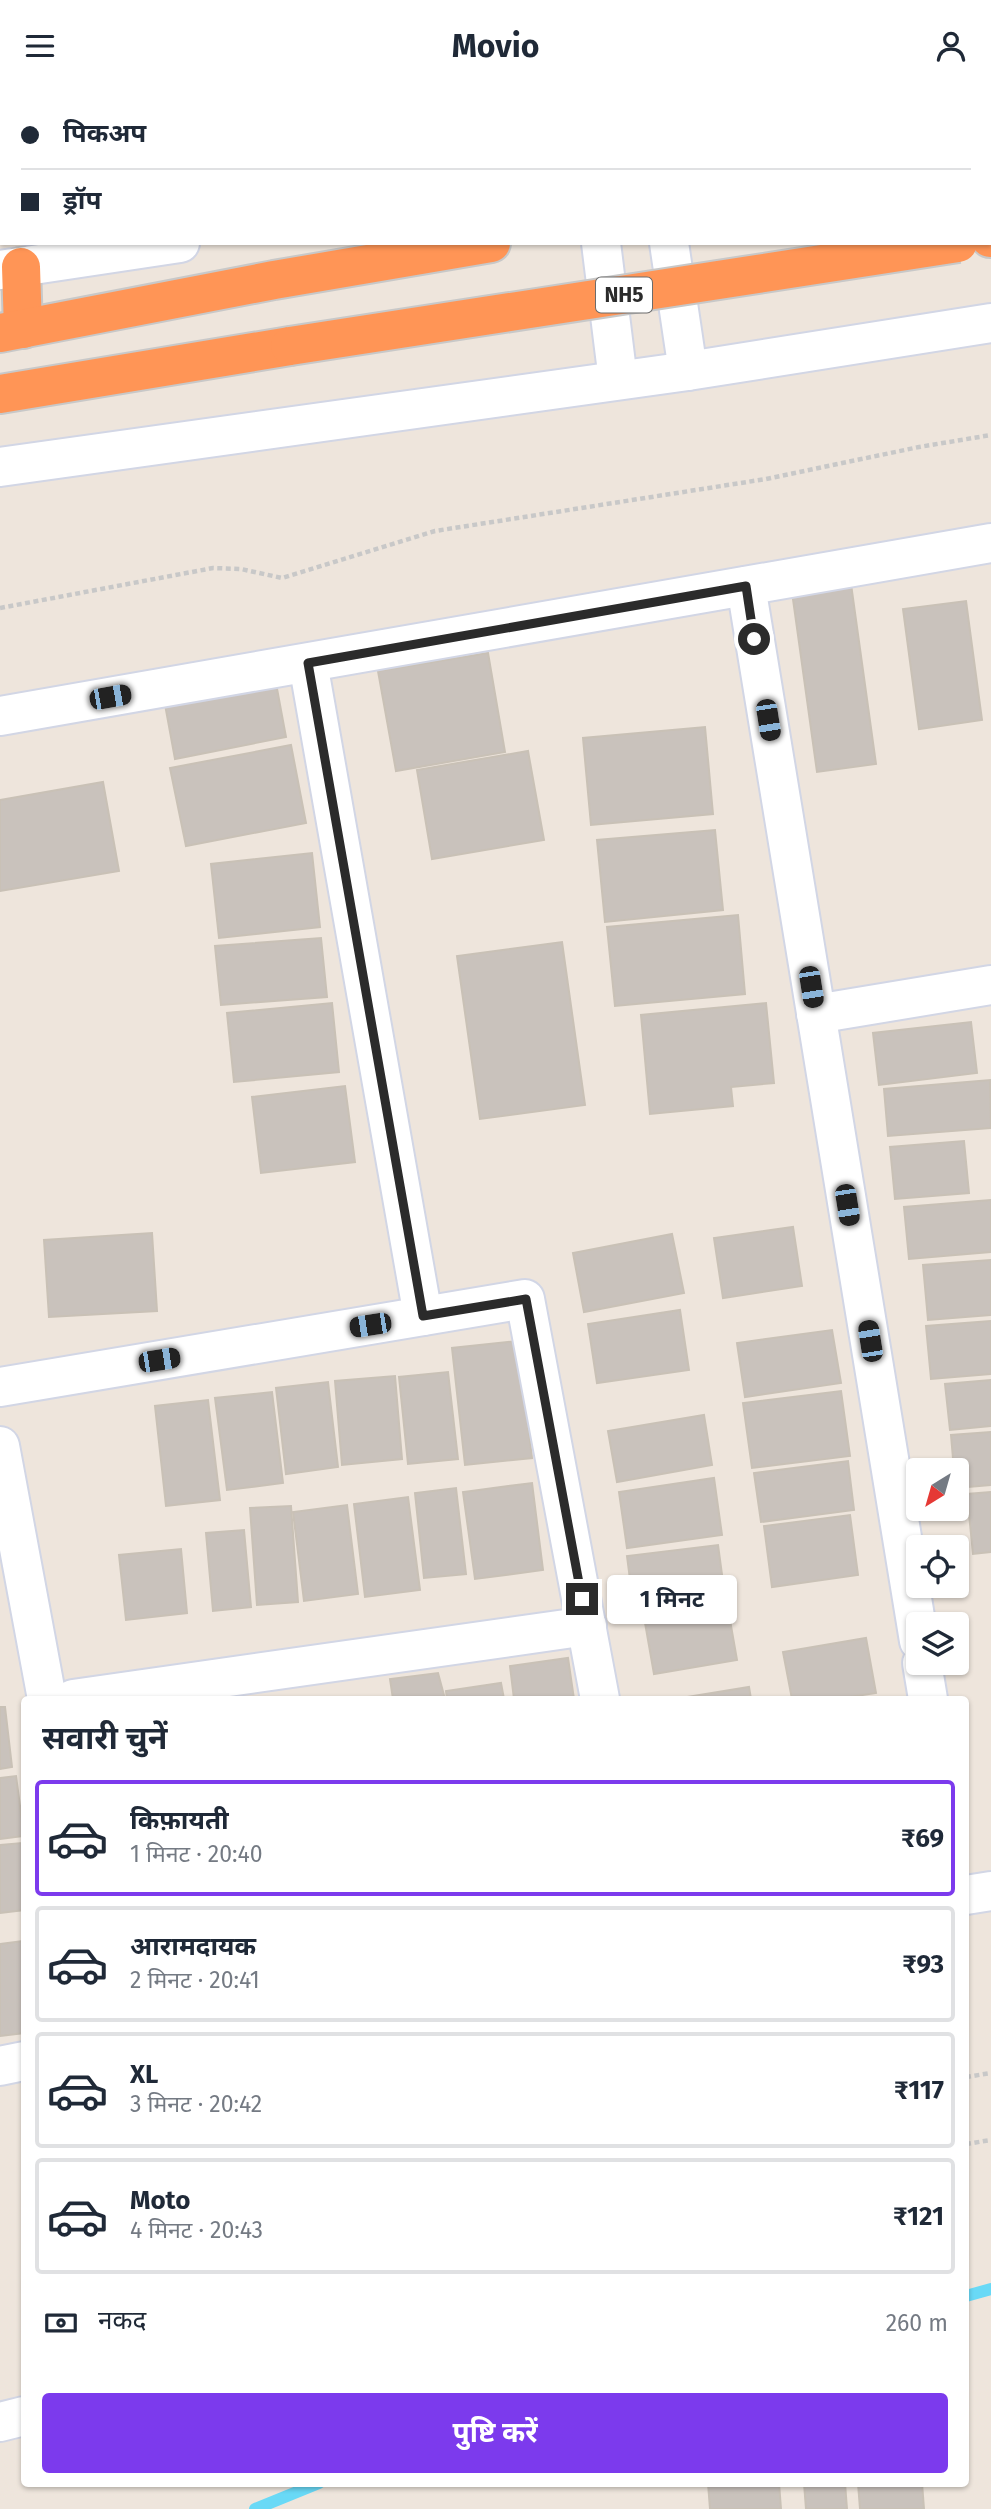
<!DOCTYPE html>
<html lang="hi">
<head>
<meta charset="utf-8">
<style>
	body { margin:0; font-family:"Fira Sans","Noto Sans Devanagari",sans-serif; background:#f6f6f7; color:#1f2937; height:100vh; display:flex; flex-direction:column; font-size:26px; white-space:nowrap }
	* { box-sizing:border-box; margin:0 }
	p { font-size:23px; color:#747a83 }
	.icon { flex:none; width:38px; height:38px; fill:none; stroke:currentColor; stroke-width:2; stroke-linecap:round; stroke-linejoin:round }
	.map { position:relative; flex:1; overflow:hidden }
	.drawer { position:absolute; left:21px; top:1605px; width:948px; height:791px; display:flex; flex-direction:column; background:#fff; border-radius:7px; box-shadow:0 2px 5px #0004 }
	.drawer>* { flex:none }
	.top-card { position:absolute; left:0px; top:0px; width:992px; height:154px; box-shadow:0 2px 5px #0004; display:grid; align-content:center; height:154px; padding:0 21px; background:#fff }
	.needle { width:46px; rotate:217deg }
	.controls { position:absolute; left:906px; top:1367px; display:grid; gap:14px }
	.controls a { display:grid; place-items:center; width:63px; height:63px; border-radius:7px; background:#fff; box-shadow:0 2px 5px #0004; font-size:35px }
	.end { position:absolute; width:32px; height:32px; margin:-16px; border:9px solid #2b2b2b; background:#fff; box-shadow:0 0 0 4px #fff }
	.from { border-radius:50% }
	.bubble { position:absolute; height:49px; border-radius:7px; background:#fff; box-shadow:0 2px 5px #0004; font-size:23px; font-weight:700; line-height:49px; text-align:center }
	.car { position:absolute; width:21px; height:42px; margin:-21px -10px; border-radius:9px; box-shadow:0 0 5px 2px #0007; background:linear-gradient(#222 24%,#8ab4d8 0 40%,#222 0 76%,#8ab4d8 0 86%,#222 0) }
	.top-card b { display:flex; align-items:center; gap:24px; height:66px; font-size:26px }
	.top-card b+b { border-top:2px solid #e0e1e3 }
	.top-card i { width:18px; height:18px; background:#1f2937 }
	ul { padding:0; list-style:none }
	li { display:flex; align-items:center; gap:21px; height:116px; margin:0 14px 10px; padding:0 7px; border:4px solid #e0e1e3; border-radius:7px }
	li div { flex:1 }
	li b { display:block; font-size:26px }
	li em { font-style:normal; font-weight:700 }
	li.current { border-color:#7c3aed }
	li>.icon { width:63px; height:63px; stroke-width:1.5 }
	h2 { padding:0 21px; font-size:32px; line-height:84px }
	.pay { display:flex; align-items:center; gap:18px; height:77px; padding:0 21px; font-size:26px }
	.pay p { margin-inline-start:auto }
	.cta { display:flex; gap:14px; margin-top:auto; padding:14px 21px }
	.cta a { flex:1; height:80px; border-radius:7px; background:#7c3aed; color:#fff; font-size:28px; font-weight:700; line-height:80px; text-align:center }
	header { display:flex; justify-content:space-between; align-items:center; height:91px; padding:0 21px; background:#fff; font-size:32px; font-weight:700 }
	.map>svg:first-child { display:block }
</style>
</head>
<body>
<header><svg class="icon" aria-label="menu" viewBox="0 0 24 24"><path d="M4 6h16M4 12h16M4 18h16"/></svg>Movio<svg class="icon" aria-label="person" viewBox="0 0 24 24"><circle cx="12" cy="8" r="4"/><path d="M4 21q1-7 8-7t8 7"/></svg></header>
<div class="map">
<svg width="991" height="2418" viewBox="0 0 991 2418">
	<rect width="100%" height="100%" fill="#eee5dc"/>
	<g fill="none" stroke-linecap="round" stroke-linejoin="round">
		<g stroke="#69d9f6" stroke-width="12">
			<path d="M 966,2205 L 991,2198"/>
			<path d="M 255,2418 L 319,2392"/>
		</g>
	</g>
	<g fill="#c9c2bc" stroke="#c9c1b6" stroke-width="2">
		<path d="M 851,493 L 876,673 L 817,681 L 792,501 Z"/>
		<path d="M 966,510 L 982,629 L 919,638 L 903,518 Z"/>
		<path d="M 488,562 L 505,661 L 396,680 L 378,580 Z"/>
		<path d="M 275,587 L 286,646 L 175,668 L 164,608 Z"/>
		<path d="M 705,636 L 713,723 L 591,734 L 583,647 Z"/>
		<path d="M 291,654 L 306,732 L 186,755 L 170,677 Z"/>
		<path d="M 528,660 L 544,749 L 432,768 L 417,679 Z"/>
		<path d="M 103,691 L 119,780 L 0,800 L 0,709 Z"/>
		<path d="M 715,739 L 723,819 L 605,831 L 597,749 Z"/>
		<path d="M 312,762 L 320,836 L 219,847 L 211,773 Z"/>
		<path d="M 738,824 L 745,903 L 615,915 L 607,836 Z"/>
		<path d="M 321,847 L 327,906 L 221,914 L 215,855 Z"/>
		<path d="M 562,851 L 585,1014 L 480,1028 L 457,865 Z"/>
		<path d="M 332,912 L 339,981 L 234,991 L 227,922 Z"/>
		<path d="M 766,912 L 774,992 L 731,996 L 733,1015 L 650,1023 L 641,924 Z"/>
		<path d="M 971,931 L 977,982 L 879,994 L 873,942 Z"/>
		<path d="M 990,989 L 991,1037 L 888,1045 L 884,998 Z"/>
		<path d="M 345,995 L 355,1071 L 261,1082 L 252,1006 Z"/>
		<path d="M 964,1050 L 969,1102 L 895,1108 L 890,1056 Z"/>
		<path d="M 991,1109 L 991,1161 L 909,1168 L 904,1116 Z"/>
		<path d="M 793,1136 L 802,1195 L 723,1207 L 714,1147 Z"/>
		<path d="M 152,1142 L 157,1220 L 49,1226 L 44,1149 Z"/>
		<path d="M 672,1143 L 684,1202 L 584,1221 L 573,1162 Z"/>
		<path d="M 991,1169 L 991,1224 L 928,1229 L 923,1174 Z"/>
		<path d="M 680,1219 L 689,1279 L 597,1292 L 588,1233 Z"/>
		<path d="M 991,1230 L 991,1283 L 931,1288 L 926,1235 Z"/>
		<path d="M 832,1239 L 841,1292 L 745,1306 L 737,1252 Z"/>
		<path d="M 518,1250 L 532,1367 L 465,1374 L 452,1257 Z"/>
		<path d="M 448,1281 L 458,1368 L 408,1373 L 399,1286 Z"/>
		<path d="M 395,1285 L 402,1368 L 342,1374 L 335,1290 Z"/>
		<path d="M 991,1289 L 991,1335 L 950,1339 L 945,1293 Z"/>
		<path d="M 328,1291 L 338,1376 L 286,1383 L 276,1297 Z"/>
		<path d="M 841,1300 L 850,1365 L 752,1377 L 743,1312 Z"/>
		<path d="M 272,1301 L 283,1392 L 227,1399 L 215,1307 Z"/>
		<path d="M 208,1309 L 220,1409 L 166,1415 L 155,1315 Z"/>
		<path d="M 704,1324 L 712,1374 L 617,1391 L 608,1340 Z"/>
		<path d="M 991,1341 L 991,1394 L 957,1397 L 957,1379 L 954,1379 L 951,1344 Z"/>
		<path d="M 848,1370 L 854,1419 L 761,1431 L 754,1382 Z"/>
		<path d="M 714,1387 L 722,1444 L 627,1457 L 619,1401 Z"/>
		<path d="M 532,1392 L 543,1479 L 475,1488 L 463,1401 Z"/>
		<path d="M 456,1397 L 466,1483 L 424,1487 L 415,1402 Z"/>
		<path d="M 991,1401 L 991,1461 L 973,1463 L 967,1403 Z"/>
		<path d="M 408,1406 L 420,1499 L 365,1506 L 354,1413 Z"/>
		<path d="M 347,1414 L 358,1503 L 304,1510 L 293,1421 Z"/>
		<path d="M 291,1415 L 298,1511 L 257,1514 L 250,1417 Z"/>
		<path d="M 850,1424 L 858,1484 L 772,1496 L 764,1435 Z"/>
		<path d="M 244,1439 L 251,1516 L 213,1520 L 206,1442 Z"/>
		<path d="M 718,1454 L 725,1506 L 634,1519 L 627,1465 Z"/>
		<path d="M 181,1458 L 187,1522 L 126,1529 L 119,1464 Z"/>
		<path d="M 727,1512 L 737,1569 L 654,1583 L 644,1526 Z"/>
		<path d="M 866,1547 L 876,1602 L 837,1608 L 792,1608 L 783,1561 Z"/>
		<path d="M 568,1567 L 574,1608 L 514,1608 L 510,1575 Z"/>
		<path d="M 438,1582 L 445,1608 L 393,1608 L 390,1588 Z"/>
		<path d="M 501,1592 L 504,1608 L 447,1608 L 446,1600 Z"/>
		<path d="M 749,1596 L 751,1608 L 675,1608 Z"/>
		<path d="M 0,1616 L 5,1616 L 12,1676 L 0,1678 Z"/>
		<path d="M 16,1685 L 24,1745 L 0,1748 L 0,1687 Z"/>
		<path d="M 22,1752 L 24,1773 L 24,1819 L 0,1822 L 0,1754 Z"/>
		<path d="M 24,1850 L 24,1942 L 0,1945 L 0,1853 Z"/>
		<path d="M 708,2392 L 779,2392 L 781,2418 L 710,2418 Z"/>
		<path d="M 804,2392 L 845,2392 L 847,2418 L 806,2418 Z"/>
		<path d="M 858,2392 L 922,2392 L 924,2418 L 860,2418 Z"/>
	</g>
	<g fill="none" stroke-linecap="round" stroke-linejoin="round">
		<g stroke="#d2d6e5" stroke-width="42">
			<g id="minor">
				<path d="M 655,0 L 655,2"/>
				<path d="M 693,0 L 695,2"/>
				<path d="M 571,2 L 572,0"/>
				<path d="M 990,25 L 991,25"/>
				<path d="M 601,152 L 618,289"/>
				<path d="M 669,152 L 688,280"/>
				<path d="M 0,179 L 180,152"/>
				<path d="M 0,376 L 688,280 L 991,232"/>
				<path d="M 746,495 L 919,1550"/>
				<path d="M 308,572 L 423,1225"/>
				<path d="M 0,625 L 991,452"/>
				<path d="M 816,923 L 991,894"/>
				<path d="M 0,1296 L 525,1208 L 600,1608"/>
				<path d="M 0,1355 L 47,1608"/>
				<path d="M 922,1572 L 928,1608"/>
				<path d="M 73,1608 L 587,1535"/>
				<path d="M 966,1804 L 991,1800"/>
				<path d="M 0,1975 L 24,1970"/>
				<path d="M 0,2331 L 24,2325"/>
			</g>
		</g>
		<g stroke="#c8c8c8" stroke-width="42">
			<g id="highway">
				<path d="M 990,75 L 991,75"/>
				<path d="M 990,147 L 991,147"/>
				<path d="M 21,176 L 23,238"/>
				<path d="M 0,242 L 274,189 L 491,152"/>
				<path d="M 0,303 L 290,255"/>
			</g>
		</g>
		<g stroke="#c8c8c8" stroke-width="4.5" stroke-dasharray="5 3.5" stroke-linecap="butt">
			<path d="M 0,517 L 213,477 L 241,478 L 282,487 L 435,440 L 766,388 L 919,356 L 991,344"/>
			<path d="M 966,1986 L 991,1982"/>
			<path d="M 966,2053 L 991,2049"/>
		</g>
		<use href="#minor" stroke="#fff" stroke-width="38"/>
		<use href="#highway" stroke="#ff9556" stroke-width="38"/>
		<g stroke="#c8c8c8" stroke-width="42" stroke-linecap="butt">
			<path id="highway-bridge" d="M 290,255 L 958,152"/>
		</g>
		<use href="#highway-bridge" stroke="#ff9556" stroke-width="38"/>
	</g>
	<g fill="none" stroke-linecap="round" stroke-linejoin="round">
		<path stroke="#2b2b2b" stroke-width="9" d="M 582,1508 L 526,1208 L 423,1225 L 308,572 L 746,495 L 754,548"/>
	</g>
	<g text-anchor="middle" stroke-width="5" stroke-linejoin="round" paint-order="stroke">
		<rect fill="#fff" stroke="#6b6b6b" stroke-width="2" x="596" y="186.5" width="56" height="35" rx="5"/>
		<g font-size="21" font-weight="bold" fill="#2b2b2b">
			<text x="624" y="211">NH5</text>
		</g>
	</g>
</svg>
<div class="controls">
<a><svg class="needle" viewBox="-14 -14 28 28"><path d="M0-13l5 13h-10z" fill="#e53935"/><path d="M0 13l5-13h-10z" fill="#747a83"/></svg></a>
<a><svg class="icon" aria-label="locate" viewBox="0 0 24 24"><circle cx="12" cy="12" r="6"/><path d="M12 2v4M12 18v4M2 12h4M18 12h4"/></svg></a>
<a><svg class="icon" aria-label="layers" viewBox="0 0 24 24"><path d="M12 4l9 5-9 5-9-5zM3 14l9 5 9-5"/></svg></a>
</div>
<i class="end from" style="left:754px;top:548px"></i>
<i class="end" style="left:582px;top:1508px"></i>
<div class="bubble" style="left:607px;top:1484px;width:130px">1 मिनट</div>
<i class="car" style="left:110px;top:606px;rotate:80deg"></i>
<i class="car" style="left:768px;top:629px;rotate:171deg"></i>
<i class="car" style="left:811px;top:896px;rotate:171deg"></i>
<i class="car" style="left:847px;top:1114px;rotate:171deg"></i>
<i class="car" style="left:370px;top:1234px;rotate:261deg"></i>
<i class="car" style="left:870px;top:1250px;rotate:351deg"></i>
<i class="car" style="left:159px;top:1269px;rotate:81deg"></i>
<div class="top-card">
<b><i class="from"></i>पिकअप</b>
<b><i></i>ड्रॉप</b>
</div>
<section class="drawer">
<h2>सवारी चुनें</h2>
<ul>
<li class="current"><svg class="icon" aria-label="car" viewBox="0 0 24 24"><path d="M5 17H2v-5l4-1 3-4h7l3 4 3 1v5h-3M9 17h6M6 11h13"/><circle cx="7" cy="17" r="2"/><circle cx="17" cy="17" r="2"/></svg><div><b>किफ़ायती</b><p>1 मिनट · 20:40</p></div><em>₹69</em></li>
<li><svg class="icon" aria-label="car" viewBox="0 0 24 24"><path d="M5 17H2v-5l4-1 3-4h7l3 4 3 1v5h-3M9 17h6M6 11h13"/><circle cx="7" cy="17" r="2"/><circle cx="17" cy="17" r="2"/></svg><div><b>आरामदायक</b><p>2 मिनट · 20:41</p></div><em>₹93</em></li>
<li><svg class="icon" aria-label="car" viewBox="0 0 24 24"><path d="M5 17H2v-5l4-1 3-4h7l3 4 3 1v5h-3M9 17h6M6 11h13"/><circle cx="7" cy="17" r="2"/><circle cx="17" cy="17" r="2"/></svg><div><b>XL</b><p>3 मिनट · 20:42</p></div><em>₹117</em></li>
<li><svg class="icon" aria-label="car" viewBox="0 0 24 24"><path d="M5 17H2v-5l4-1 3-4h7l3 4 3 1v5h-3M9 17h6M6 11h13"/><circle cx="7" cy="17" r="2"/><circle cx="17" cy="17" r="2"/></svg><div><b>Moto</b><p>4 मिनट · 20:43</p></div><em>₹121</em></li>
</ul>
<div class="pay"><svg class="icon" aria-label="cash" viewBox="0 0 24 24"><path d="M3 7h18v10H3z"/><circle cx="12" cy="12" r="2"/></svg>नकद<p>260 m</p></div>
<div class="cta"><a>पुष्टि करें</a></div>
</section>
</div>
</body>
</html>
